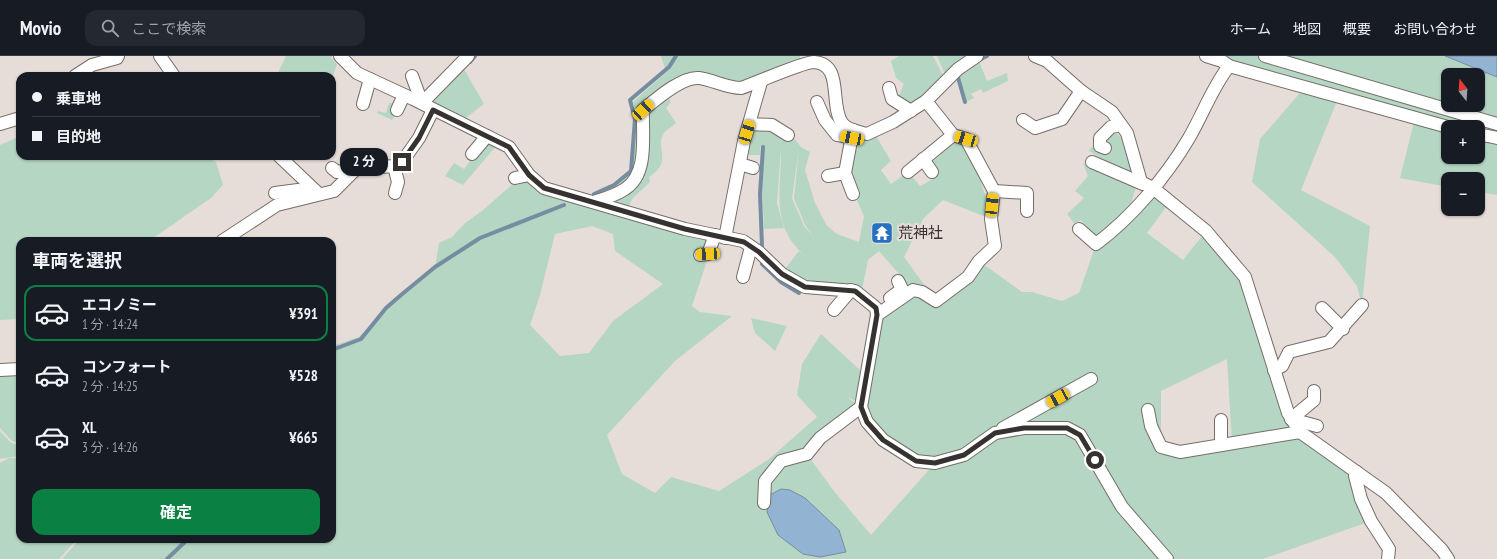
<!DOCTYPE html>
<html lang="ja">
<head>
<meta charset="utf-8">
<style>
	body { margin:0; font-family:"PT Sans Narrow","Noto Sans JP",sans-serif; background:#242831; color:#f1f3f6; height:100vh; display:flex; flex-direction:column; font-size:15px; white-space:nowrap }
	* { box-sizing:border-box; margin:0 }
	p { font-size:13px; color:#9ea1a6 }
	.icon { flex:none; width:22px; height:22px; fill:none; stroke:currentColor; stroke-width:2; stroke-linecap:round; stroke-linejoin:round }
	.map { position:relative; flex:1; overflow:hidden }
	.drawer { position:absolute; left:16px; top:181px; width:320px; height:306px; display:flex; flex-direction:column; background:#171b24; border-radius:12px; box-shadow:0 1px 3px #0004 }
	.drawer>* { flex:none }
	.banner { position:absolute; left:16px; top:16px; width:320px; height:88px; border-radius:12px; box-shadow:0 1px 3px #0004; display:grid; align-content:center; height:88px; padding:0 16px; background:#171b24 }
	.needle { width:26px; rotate:343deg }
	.buttons { position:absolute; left:1441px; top:12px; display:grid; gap:8px }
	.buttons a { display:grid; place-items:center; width:44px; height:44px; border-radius:8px; background:#171b24; box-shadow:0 1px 3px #0004; font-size:20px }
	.end { position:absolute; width:18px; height:18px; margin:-9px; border:5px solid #353230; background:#fff; box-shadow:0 0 0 2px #fff }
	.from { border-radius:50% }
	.bubble { position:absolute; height:28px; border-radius:12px; background:#171b24; box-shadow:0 1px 3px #0004; font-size:13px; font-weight:700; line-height:28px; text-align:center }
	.car { position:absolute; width:12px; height:24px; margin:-12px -6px; border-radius:5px; box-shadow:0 0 3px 1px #0007; background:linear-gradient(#f5c518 24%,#345 0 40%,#f5c518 0 76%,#345 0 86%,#f5c518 0) }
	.banner b { display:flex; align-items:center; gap:14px; height:38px; font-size:15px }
	.banner b+b { border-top:1px solid #363941 }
	.banner i { width:10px; height:10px; background:#f1f3f6 }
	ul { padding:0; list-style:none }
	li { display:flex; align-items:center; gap:12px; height:56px; margin:0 8px 6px; padding:0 8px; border:2px solid transparent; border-radius:12px }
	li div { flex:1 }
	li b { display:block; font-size:15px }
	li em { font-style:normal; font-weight:700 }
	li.on { border-color:#0b8043 }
	li>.icon { width:36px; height:36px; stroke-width:1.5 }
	h2 { padding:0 16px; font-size:18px; line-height:48px }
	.button { display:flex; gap:8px; margin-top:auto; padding:8px 16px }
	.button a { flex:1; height:46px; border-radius:12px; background:#0b8043; color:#fff; font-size:16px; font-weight:700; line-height:46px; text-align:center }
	header { display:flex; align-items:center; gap:24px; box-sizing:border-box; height:56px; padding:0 20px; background:#171b24; border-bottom:1px solid #363941 }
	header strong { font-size:19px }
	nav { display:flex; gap:22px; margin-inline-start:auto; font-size:14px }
	.search { width:280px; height:36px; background:#242831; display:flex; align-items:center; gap:10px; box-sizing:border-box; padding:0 14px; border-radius:12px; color:#9ea1a6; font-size:15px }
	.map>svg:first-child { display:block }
</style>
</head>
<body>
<header>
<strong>Movio</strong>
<div class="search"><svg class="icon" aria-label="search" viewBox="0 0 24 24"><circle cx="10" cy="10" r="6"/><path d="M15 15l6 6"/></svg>ここで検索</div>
<nav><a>ホーム</a><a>地図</a><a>概要</a><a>お問い合わせ</a></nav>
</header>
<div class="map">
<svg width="1497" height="503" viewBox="0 0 1497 503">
	<rect width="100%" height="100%" fill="#e7ddd8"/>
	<g fill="#b5d6c2" fill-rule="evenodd">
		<path d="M 286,0 L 332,0 L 331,2 L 337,8 L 332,23 L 332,20 L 279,20 L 278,17 Z"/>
		<path d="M 661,0 L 800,0 L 800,5 L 784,14 L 734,28 L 702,18 L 643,47 L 638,113 L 631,126 L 594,141 L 615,130 L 632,116 L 637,62 L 633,46 L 670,13 L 665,12 Z"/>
		<path d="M 899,0 L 933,0 L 946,25 L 911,55 L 896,46 L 904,28 L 896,22 L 891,5 Z"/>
		<path d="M 937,0 L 964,0 L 965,2 L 949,17 L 944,16 Z"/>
		<path d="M 1225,0 L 1445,0 L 1497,21 L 1497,139 L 1478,136 L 1478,123 L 1448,123 L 1448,131 L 1400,122 L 1415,62 L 1339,40 L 1301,134 L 1370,170 L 1362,249 L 1357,230 L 1335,201 L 1252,126 L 1260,83 L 1305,31 L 1229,10 ZM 1448,19 L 1478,19 L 1478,49 L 1448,49 ZM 1448,71 L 1478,71 L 1478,101 L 1448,101 Z"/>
		<path d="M 979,5 L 987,25 L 1007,17 L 1008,25 L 983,37 L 981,33 L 971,38 L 974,42 L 966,46 L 958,18 Z"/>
		<path d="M 464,13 L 484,48 L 463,64 L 433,49 L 433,44 Z"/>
		<path d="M 666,38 L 671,46 L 666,52 L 676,67 C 673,70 667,73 664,77 C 654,92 674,105 649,121 L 650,126 L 632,143 L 628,152 L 605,146 L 631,135 L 646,54 Z"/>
		<path d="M 396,39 L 406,45 L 392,64 L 377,57 L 378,55 L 386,57 L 389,47 L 394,47 Z"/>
		<path d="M 752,71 L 773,73 L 782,80 L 794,82 L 801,91 L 810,96 L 805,114 L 815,147 L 827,170 L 837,178 L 859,186 L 864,160 L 845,117 L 853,74 L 873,75 L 891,105 L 881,114 L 891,128 L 908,116 L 920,130 L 933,123 L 930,118 L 930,108 L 958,83 C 975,94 986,143 991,163 L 943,144 L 923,163 L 904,201 L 936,245 L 979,205 L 1022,236 L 1032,236 L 1062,245 L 1079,237 L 1096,188 L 1153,132 L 1169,147 L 1147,177 L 1183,204 L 1206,175 L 1245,221 L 1288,357 L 1349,410 L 1371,465 L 1263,503 L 62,503 L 80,483 L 332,483 L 332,290 L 359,281 L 386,252 L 435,212 L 439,187 L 452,181 L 464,168 L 483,154 L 513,128 L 528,123 L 714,184 L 692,250 L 700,256 L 732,260 L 675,305 L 607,379 L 622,418 L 655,437 L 671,421 L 719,435 L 769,403 L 817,361 L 797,339 L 802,308 L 821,278 L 862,316 L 856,345 L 847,341 L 861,351 L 877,259 L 913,234 L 879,195 L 868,204 L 862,234 C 838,221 806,232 785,213 L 799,195 L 819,211 C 812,205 802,198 796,191 C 771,162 782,126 781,92 L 777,147 L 784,172 L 764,173 L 762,135 L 764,91 L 760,91 L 760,99 L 745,99 ZM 799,93 L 794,142 L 805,169 L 813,180 L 804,170 L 792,142 ZM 592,170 L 613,178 L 615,195 L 663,228 L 613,265 L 589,297 L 560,300 L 530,269 L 540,239 L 555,178 ZM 1227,303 L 1232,387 L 1161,399 L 1161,335 ZM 861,351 L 883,384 L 935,407 L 871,479 L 833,434 L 807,398 Z"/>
		<path d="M 1114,74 L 1126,87 L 1136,119 L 1113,109 L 1089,95 L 1092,90 L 1097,96 L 1108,96 L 1112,90 L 1104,82 Z"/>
		<path d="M 20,80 L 20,100 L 204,100 L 216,106 L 223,129 L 211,142 L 149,185 L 20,185 L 20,263 L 0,264 L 0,89 Z"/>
		<path d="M 486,84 L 497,89 L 463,129 L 445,120 L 454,107 L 464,113 Z"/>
		<path d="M 1083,107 L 1126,125 L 1136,131 L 1130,151 L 1095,182 L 1081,164 L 1074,167 L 1067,158 L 1084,142 L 1075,135 L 1088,120 Z"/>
		<path d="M 751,262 L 787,270 L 775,295 L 755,277 Z"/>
		<path d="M 20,317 L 20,387 L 12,385 L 0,372 L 0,318 Z"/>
		<path d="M 0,375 L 10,386 L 20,390 L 20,400 L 0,403 Z"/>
		<path d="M 9,402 L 20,402 L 20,483 L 77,483 L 59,503 L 0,503 L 0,407 Z"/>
	</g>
	<g fill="#92b4d2" stroke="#768da1">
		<path d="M 1445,0 L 1497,0 L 1497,21 Z"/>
		<path d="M 781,433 L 790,434 L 805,442 L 839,474 L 846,496 L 820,501 L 803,498 L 778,479 L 767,456 L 770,439 Z"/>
	</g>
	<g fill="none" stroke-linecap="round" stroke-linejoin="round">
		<g stroke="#768da1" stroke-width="4">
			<path d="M 979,4 L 987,0"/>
			<path d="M 470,6 L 475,0"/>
			<path d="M 957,18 L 965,46"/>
			<path d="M 594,138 L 614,129 L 631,115 L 635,63 L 630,44 L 669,11 L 676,0"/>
			<path d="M 762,190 L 760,138 L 763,91"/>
			<path d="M 762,208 L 781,226 L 799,237"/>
			<path d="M 332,294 L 361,283 L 386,252 L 401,239 L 435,211 L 480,182 L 564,149"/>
			<path d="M 167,503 L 188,483"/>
		</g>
		<g stroke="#756d68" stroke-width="14">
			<g id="street">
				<path d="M 160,0 L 174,20"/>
				<path d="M 340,0 L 357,17 L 413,43 L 509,91 L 529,119 L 544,132 L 685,173 L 743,185 L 759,196 L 782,218 L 805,231 L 855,235 L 876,252 L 877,259 L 861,351 L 867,366 L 883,384 L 916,405 L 935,407 L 964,399 L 995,377 L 1024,372 L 1067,372 L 1080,379 L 1122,451 L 1167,503"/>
				<path d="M 1035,0 L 1047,5 L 1081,35 L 1112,56 L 1127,77 L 1141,126 L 1153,132 L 1206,175 L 1245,221 L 1288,357 L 1300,376 L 1386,437 L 1442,494 L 1448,503"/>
				<path d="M 1206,0 L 1222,5 L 1229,10 L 1448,71"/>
				<path d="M 1265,0 L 1497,68"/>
				<path d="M 75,20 L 92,9 L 117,2 L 118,0"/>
				<path d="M 412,20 L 422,47 L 468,0"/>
				<path d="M 889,32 L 892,43 L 911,55"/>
				<path d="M 817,46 L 825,64 L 837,79 L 852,81"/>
				<path d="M 363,48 L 370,23"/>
				<path d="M 397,54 L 404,39"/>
				<path d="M 1023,64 L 1035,72 L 1062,63 L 1081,35"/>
				<path d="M 0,68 L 20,62"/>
				<path d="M 749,68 L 772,69 L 788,79"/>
				<path d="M 853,74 L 845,117 L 853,138"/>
				<path d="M 1478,78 L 1497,82"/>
				<path d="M 1105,92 L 1100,90 L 1100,82 L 1111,71 L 1121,69"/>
				<path d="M 472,98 L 487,80"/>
				<path d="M 279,100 L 319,138"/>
				<path d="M 923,103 L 932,116"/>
				<path d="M 1092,106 L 1143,128"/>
				<path d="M 740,108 L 753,112"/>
				<path d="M 394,110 L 398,126 L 395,137"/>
				<path d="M 332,112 L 337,116 L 356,113"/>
				<path d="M 908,116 L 953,79"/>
				<path d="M 828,120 L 845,117"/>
				<path d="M 515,122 L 529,119"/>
				<path d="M 994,135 L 1027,137 L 1027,155"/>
				<path d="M 275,137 L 298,134 L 310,136"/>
				<path d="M 593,146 C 604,143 616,139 625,133 C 649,118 642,79 643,54 C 655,44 682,20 699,22 C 714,24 726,32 741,32 C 756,27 803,6 814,6 C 844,8 829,48 842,67 C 847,74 859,76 867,78 L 893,66 L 926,45 L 958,13 L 977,0"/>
				<path d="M 1079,173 L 1096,188 C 1132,161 1166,121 1189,82 C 1203,58 1212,32 1229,10"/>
				<path d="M 725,182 L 744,85 L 761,26"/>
				<path d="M 222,185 L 277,149 L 334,135 L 356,113 L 394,110 L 402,106 L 419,82 L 433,54"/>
				<path d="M 700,199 L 708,198 L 715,179"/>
				<path d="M 743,221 L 751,191"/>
				<path d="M 890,242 L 902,233 L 898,225"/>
				<path d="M 1322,252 L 1343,273"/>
				<path d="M 834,254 L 851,234"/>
				<path d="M 877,259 L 913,234 L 922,236 L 936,245 L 968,221 L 979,205 L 995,190 L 991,163 L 994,135 L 966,83 L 953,79 L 926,45"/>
				<path d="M 0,314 L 20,313"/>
				<path d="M 1274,314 L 1282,310 L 1289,296 L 1329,286 L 1362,249"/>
				<path d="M 1148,354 L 1151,370 L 1161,391 L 1180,396 L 1300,376"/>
				<path d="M 1291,363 L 1314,344 L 1314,335"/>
				<path d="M 1291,363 L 1317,370"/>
				<path d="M 1003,372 L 1091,323"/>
				<path d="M 1221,389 L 1221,364"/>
				<path d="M 1357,416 L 1355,420 L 1361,443 L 1371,465 L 1389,493 L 1388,503"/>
				<path d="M 764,447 L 765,425 L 781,405 L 807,398 L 820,382 L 861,351"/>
			</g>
		</g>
		<use href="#street" stroke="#fff" stroke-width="12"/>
	</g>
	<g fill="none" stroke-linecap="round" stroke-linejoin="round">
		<path stroke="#353230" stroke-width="5" d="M 402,106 L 419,82 L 433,54 L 509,91 L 529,119 L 544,132 L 685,173 L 744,186 L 759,196 L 782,218 L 805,231 L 855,235 L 876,252 L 877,259 L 861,351 L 867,366 L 883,384 L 916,405 L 935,407 L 964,399 L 995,377 L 1024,372 L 1067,372 L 1080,379 L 1095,404"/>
	</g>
	<defs>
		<g id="temple-square" transform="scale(1.15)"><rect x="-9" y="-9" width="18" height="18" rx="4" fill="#2371c0" stroke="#e7ddd8"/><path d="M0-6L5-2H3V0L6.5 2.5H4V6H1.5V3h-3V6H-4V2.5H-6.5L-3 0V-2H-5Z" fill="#fff"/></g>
	</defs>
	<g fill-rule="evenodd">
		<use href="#temple-square" x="882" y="177"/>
	</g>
	<g text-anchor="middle" stroke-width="4" stroke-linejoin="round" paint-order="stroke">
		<g font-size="15" fill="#353230" stroke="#e7ddd8" text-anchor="start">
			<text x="898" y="182">荒神社</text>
		</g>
	</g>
</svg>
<div class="buttons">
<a><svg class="needle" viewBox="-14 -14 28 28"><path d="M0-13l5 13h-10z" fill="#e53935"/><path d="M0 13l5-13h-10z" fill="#9ea1a6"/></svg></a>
<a>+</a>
<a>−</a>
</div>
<i class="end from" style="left:1095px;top:404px"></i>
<i class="end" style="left:402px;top:106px"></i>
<div class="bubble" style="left:340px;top:92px;width:48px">2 分</div>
<i class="car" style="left:643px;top:54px;rotate:47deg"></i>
<i class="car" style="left:747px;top:76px;rotate:17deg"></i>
<i class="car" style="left:852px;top:82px;rotate:281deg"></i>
<i class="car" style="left:966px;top:83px;rotate:287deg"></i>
<i class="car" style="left:992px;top:149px;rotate:6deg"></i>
<i class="car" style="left:708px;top:198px;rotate:267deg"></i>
<i class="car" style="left:1058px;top:342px;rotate:241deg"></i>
<div class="banner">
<b><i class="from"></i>乗車地</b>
<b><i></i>目的地</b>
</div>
<section class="drawer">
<h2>車両を選択</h2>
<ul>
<li class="on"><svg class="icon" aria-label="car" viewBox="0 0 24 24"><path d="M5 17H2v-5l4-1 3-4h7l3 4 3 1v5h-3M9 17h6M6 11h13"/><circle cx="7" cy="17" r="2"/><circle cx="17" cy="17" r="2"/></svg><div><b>エコノミー</b><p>1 分 · 14:24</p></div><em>¥391</em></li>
<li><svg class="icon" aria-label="car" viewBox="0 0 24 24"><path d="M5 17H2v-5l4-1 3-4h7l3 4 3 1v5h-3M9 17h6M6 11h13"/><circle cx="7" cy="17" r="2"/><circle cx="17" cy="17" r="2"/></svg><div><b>コンフォート</b><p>2 分 · 14:25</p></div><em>¥528</em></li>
<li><svg class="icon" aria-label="car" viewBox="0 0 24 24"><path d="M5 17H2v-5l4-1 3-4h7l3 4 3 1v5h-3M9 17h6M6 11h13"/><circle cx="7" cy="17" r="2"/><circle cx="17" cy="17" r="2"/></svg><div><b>XL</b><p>3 分 · 14:26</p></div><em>¥665</em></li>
</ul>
<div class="button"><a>確定</a></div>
</section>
</div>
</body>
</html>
